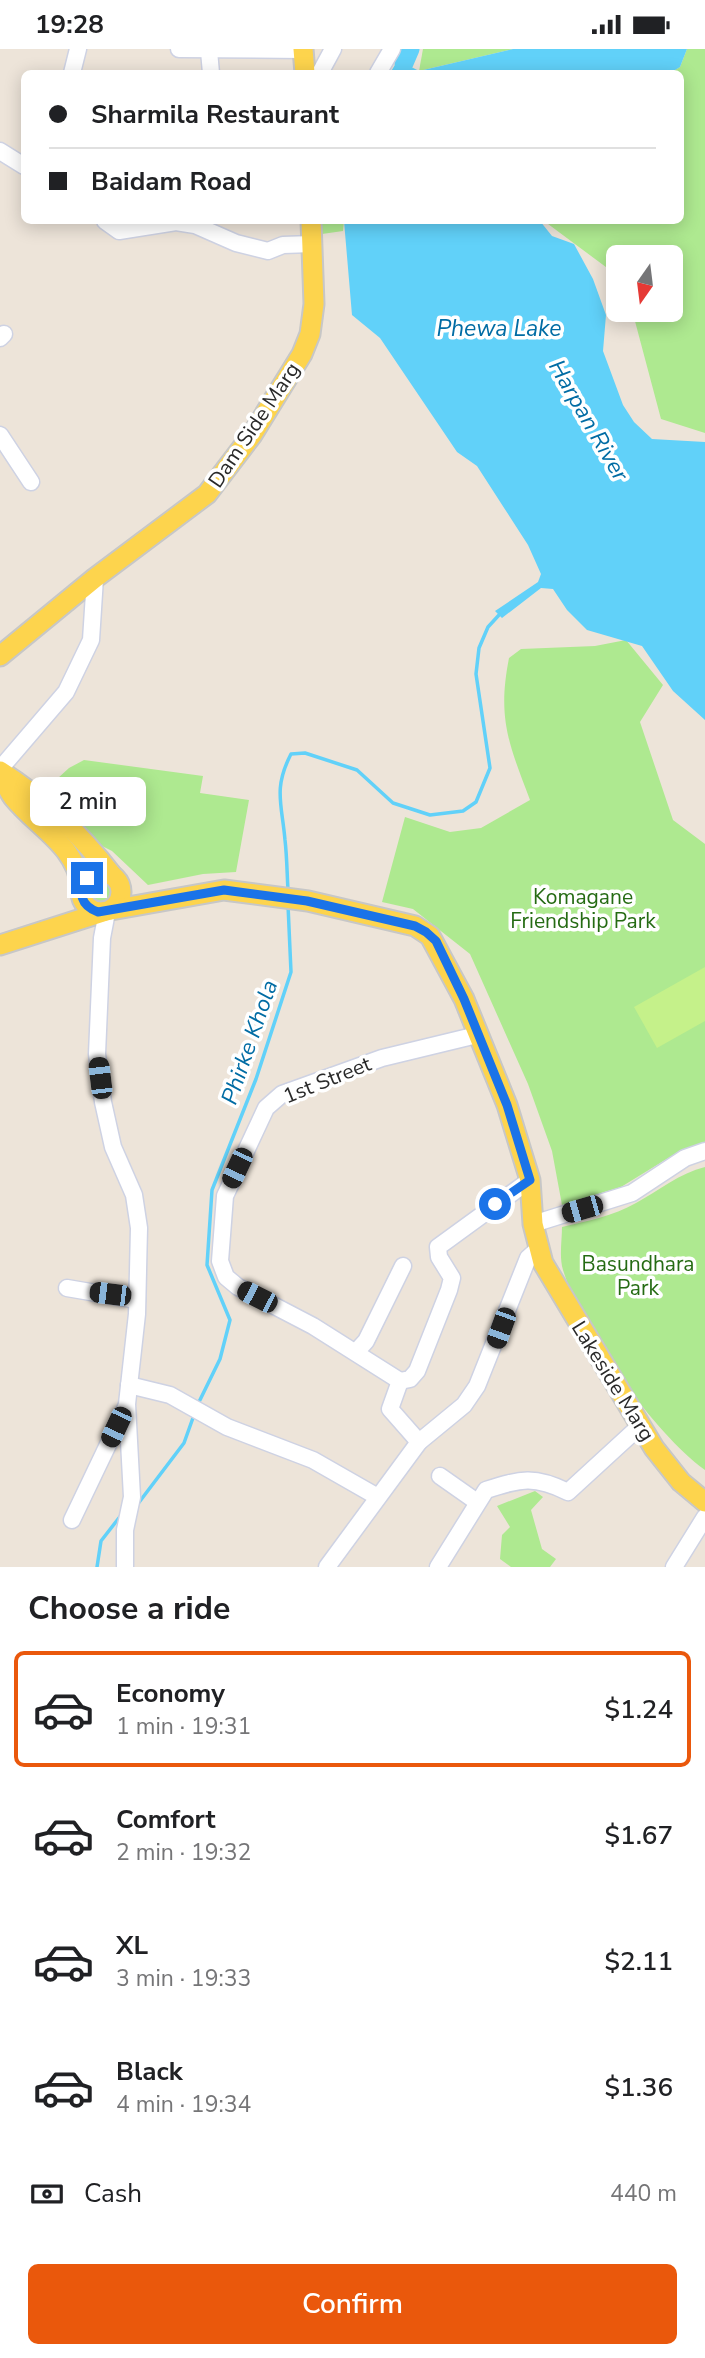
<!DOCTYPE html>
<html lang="en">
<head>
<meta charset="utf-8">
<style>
	body { margin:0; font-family:"Nunito Sans",sans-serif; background:#f2f2f2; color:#202124; height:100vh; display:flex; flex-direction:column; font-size:26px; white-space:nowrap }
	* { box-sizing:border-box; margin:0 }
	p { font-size:23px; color:#757577 }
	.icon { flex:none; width:38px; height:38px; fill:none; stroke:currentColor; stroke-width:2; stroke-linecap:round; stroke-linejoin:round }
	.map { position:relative; height:1518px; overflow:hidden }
	.sheet { display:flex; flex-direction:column; background:#fff; flex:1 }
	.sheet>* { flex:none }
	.guide { position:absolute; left:21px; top:21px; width:663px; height:154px; border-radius:10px; box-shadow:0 4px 18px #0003; display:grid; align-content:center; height:154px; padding:0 28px; background:#fff }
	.needle { width:46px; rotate:194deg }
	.controls { position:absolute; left:606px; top:196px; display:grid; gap:14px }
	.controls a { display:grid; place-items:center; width:77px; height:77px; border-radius:10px; background:#fff; box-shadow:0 4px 18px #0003; font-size:35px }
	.end { position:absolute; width:32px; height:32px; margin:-16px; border:9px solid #1a73e8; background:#fff; box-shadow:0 0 0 4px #fff }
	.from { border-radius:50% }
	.bubble { position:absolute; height:49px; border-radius:10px; background:#fff; box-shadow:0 4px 18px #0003; font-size:23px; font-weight:600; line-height:49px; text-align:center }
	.car { position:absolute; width:21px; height:42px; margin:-21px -10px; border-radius:9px; box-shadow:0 0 5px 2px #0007; background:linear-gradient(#222 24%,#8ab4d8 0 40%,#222 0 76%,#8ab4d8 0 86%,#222 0) }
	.guide b { display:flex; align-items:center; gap:24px; height:66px; font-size:26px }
	.guide b+b { border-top:2px solid #e0e0e0 }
	.guide i { width:18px; height:18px; background:#202124 }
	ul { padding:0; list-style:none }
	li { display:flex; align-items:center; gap:21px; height:116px; margin:0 14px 10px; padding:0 14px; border:4px solid transparent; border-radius:10px }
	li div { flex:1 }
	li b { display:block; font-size:26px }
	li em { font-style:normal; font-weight:600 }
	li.selected { border-color:#ea580c }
	li>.icon { width:63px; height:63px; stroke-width:1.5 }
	h2 { padding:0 28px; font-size:32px; line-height:84px }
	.pay { display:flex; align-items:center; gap:18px; height:77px; padding:0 28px; font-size:26px }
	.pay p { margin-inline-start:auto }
	.action { display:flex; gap:14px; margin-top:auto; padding:14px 28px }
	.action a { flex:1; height:80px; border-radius:10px; background:#ea580c; color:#fff; font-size:28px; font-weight:600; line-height:80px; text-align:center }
	.status { display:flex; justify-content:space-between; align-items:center; height:49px; padding:0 35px; background:#fff; direction:ltr }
	.status svg { height:19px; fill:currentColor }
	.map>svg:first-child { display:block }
</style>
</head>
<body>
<div class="status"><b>19:28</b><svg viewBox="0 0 49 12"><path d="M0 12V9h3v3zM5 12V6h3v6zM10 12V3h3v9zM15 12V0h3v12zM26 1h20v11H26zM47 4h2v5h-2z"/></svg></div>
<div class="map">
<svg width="705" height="1518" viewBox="0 0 705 1518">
	<rect width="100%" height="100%" fill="#ede4d9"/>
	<g fill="#aee990">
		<path d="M 423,0 L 513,0 L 419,22 Z"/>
		<path d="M 687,0 L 705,0 L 705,384 L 661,370 L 632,261 L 670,261 L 670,208 L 618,208 L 618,227 L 544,172 L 681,172 L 681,24 L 669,24 L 680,18 Z"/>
		<path d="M 321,172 L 344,172 L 343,182 L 322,185 Z"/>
		<path d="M 626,591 L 663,636 L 640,673 L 673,771 L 705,795 L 705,1095 L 665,1111 L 621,1138 L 562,1156 L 552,1102 L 528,1035 L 470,905 L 413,860 L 382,853 L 405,768 L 450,783 L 481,779 L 530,751 C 509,695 497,670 509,609 L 521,600 L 595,597 Z"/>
		<path d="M 84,711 L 203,727 L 200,744 L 249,751 L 236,823 L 203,825 L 148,836 L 112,802 L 100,796 L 45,741 L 69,719 Z"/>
		<circle cx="102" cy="843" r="12"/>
		<path d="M 705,1118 L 705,1421 C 653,1383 582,1282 563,1221 C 559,1208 562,1191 562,1178 C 587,1172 613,1167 636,1154 C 658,1142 680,1124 705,1118 Z"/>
		<path d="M 535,1442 L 543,1448 L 531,1461 L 542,1500 L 556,1510 L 550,1518 L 511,1518 L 500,1510 L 502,1486 L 510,1478 L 497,1457 Z"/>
	</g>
	<path fill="#c5f18a" d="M 705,918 L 705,972 L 657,999 L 634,958 Z"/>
	<g fill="#61d1f9">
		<path d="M 513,0 L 687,0 L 680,18 L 670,24 L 390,24 L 398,11 L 419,22 Z"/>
		<path d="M 344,172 L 540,172 L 552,187 L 574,195 L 593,230 L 606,266 L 603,302 L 623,356 L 634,373 L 652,390 L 705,393 L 705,671 L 673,642 L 642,597 L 587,581 L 567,561 L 553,540 L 541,539 L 502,569 L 495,562 L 538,533 L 541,525 L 528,496 L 477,417 L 457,403 L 380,289 L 352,266 Z"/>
	</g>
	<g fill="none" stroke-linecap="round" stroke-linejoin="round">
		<g stroke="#61d1f9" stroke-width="3.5">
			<path d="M 288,841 C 287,825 287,808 285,791 C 282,755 273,740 291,705 L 305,704 L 357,721 L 393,754 L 430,766 L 463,762 L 476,753 L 490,719 L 476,625 L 479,599 L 488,578 L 499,566"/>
			<path d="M 198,1355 L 220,1310 L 230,1271 L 207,1216 L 212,1141 L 256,1030 L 291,923 L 288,856"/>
			<path d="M 137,1456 L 184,1394 L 194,1366"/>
			<path d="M 97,1518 L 101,1492 L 122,1465"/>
		</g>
		<path stroke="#61d1f9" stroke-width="19" d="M 404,14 L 410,0"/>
		<g stroke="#ced2e3" stroke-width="19">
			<g id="minor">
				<path d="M 179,0 L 303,1"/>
				<path d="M 209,2 L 211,24"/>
				<path d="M 72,24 L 78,0"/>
				<path d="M 320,24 L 333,0"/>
				<path d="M 378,24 L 392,0"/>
				<path d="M 0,102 L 24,117"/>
				<path d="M 105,172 L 119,182 L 176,173 L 195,176 L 236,194 L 268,202 L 283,196 L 312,195"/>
				<path d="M 0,289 L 4,285"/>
				<path d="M 0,386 L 31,433"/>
				<path d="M 0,720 L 66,643 L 91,591 L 95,529"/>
				<path d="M 107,863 L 102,889 L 97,1005 L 103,1053 L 113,1098 L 134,1146 L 139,1179 L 137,1265 L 127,1355 L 132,1448 L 125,1481 L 125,1518"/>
				<path d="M 533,1175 L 632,1144 L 685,1109 L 705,1102"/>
				<path d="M 67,1239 L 137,1251"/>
				<path d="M 356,1303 L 366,1292 L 403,1217"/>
				<path d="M 400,1332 L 313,1277 L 238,1238 L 226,1228 L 220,1212 L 225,1147 L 266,1059 L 282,1045 L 382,1009 L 477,986"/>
				<path d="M 400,1332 L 410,1330 L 417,1322 L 449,1241 L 452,1229 L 439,1208 L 438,1198 L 530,1131"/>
				<path d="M 129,1336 L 170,1346 L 227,1378 L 313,1411 L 376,1447"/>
				<path d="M 419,1393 L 464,1356 L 477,1337 L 528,1209 L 538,1200"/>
				<path d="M 440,1427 L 477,1453"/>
				<path d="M 72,1471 L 126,1358"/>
				<path d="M 327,1518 L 419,1393 L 390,1360 L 400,1332"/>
				<path d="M 438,1518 L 486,1441 C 521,1430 534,1426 568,1443 L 640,1377"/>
				<path d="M 674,1518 L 705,1468"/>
			</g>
		</g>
		<g stroke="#c7c7c7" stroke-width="23">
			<g id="major">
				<path d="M 303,0 L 305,24"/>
				<path d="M 0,607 L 95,529 L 207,445 L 252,386 L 302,305 L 310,285 L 314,255 L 311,172"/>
				<path d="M 0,722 C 43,749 81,786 112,826"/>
				<path d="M 0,724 C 4,732 8,741 13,748 C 37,778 77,797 81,838"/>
				<circle cx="101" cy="843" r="20"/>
				<path d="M 111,861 L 224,841 L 308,852 L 415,877 L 430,887 L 464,950 L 507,1056 L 530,1131 L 533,1175 L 543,1214 L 654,1399 L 681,1433 L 705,1453"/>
				<path d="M 0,896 L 103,863"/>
			</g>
		</g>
		<use href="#minor" stroke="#fff" stroke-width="16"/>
		<use href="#major" stroke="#fdd44d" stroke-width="19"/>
	</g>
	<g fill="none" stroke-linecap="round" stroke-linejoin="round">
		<path stroke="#1a73e8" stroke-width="9" d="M 87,829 C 77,843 81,857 98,863 L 224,841 L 307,852 L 415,877 L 426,883 L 436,892 L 464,950 L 507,1056 L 530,1131 L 495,1155"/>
	</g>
	<g text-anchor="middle" stroke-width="7" stroke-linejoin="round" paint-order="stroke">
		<g font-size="21" fill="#292929" stroke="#fff">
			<text transform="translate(254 376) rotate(-56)" y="7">Dam Side Marg</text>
			<text transform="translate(327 1031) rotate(-22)" y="7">1st Street</text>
			<text transform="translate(613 1332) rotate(58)" y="7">Lakeside Marg</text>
		</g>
		<g font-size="21" fill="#256b13" stroke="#fff">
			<text x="583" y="855">Komagane<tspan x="583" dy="24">Friendship Park</tspan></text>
			<text x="638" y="1222">Basundhara<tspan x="638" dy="24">Park</tspan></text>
		</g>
		<g font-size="23" font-style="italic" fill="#016ca4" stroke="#fff">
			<text x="499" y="287">Phewa Lake</text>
			<text transform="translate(589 371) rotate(60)" y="8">Harpan River</text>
			<text transform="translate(249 993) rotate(-71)" y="8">Phirke Khola</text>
		</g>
	</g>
</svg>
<div class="controls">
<a><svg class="needle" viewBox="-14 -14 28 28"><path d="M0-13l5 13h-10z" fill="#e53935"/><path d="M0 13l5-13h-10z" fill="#757577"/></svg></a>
</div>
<i class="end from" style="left:495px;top:1155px"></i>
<i class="end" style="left:87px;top:829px"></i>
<div class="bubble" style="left:30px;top:728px;width:116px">2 min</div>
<i class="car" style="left:100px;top:1029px;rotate:353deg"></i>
<i class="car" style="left:237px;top:1119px;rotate:205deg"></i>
<i class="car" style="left:582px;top:1160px;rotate:254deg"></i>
<i class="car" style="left:110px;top:1245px;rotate:277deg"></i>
<i class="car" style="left:257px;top:1248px;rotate:297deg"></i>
<i class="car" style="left:501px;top:1279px;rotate:200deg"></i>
<i class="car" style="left:116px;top:1378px;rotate:205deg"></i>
<div class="guide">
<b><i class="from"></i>Sharmila Restaurant</b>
<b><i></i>Baidam Road</b>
</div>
</div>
<section class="sheet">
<h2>Choose a ride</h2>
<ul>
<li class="selected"><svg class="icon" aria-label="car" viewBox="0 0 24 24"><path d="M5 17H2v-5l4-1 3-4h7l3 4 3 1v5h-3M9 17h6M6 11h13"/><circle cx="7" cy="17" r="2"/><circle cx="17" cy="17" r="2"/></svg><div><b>Economy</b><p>1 min · 19:31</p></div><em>$1.24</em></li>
<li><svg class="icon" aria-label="car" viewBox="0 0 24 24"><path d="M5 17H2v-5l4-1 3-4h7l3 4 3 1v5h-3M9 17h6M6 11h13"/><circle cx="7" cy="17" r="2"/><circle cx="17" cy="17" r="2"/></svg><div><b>Comfort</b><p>2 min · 19:32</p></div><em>$1.67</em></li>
<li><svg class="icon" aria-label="car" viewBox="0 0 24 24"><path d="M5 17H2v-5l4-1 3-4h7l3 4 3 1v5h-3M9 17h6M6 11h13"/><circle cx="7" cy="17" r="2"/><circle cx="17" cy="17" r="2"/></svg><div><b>XL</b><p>3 min · 19:33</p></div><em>$2.11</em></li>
<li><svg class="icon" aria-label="car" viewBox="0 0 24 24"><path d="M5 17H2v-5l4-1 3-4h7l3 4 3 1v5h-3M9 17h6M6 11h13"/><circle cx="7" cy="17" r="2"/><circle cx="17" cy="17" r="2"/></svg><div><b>Black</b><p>4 min · 19:34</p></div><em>$1.36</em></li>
</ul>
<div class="pay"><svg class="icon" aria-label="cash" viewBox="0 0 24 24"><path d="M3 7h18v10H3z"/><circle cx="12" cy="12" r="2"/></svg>Cash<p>440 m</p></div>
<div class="action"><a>Confirm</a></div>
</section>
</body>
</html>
